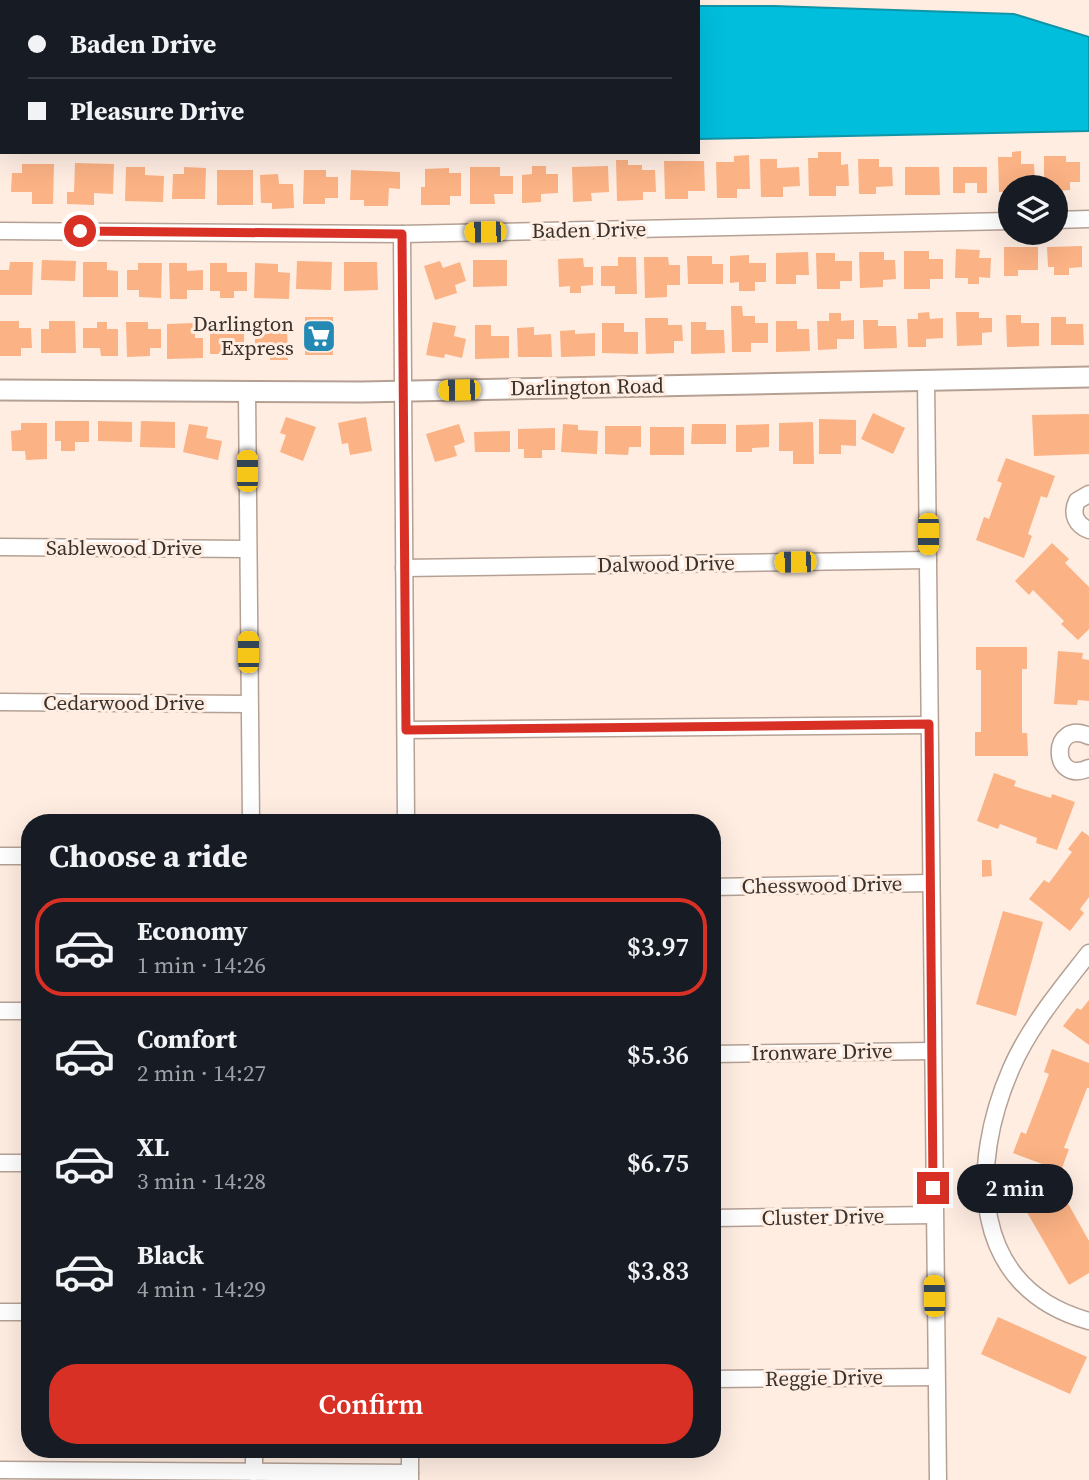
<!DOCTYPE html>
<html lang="en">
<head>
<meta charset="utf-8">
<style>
	body { margin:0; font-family:"Source Serif 4",serif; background:#242831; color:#f1f3f6; height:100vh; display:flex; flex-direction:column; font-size:26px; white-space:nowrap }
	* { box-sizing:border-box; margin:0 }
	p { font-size:23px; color:#9ea1a6 }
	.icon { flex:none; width:38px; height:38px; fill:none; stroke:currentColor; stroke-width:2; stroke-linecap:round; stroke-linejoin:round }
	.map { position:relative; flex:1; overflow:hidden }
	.panel { position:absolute; left:21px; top:814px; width:700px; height:644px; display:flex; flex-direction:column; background:#171b24; border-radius:28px; box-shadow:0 7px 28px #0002 }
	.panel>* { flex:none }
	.hud { position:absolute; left:0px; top:0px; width:700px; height:154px; box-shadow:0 7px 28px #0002; display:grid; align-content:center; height:154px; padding:0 28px; background:#171b24 }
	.buttons { position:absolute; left:998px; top:175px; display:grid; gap:14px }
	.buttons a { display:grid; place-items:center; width:70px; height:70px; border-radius:50%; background:#171b24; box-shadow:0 7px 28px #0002; font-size:35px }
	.end { position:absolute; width:32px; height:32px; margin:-16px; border:9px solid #d93025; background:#fff; box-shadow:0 0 0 4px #fff }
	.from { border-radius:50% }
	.bubble { position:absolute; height:49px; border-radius:24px; background:#171b24; box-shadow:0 7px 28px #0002; font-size:23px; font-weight:600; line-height:49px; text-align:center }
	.car { position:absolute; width:21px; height:42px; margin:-21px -10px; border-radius:9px; box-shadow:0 0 5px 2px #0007; background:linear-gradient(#f5c518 24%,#345 0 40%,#f5c518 0 76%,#345 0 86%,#f5c518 0) }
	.hud b { display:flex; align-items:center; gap:24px; height:66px; font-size:26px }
	.hud b+b { border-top:2px solid #363941 }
	.hud i { width:18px; height:18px; background:#f1f3f6 }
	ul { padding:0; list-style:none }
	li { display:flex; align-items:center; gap:21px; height:98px; margin:0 14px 10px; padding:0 14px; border:4px solid transparent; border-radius:28px }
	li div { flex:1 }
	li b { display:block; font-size:26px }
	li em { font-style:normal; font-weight:600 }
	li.current { border-color:#d93025 }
	li>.icon { width:63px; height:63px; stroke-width:1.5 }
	h2 { padding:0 28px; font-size:32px; line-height:84px }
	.primary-button { display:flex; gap:14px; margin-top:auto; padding:14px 28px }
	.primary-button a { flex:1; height:80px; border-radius:28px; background:#d93025; color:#fff; font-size:28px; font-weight:600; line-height:80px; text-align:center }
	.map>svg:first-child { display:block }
</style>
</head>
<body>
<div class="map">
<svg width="1089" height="1480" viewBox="0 0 1089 1480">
	<rect width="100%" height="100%" fill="#ffede2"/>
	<path fill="#01bedc" stroke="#1294a7" stroke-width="2" d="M 698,6 L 774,6 L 1014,14 L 1089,37 L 1089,131 L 698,139 Z"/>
	<g fill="#fbb284">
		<path d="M 1021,151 L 1021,164 L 1034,164 L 1035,183 L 1024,183 L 1025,187 L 1010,187 L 1010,192 L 999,192 L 998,157 L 1012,157 L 1012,152 Z"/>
		<path d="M 818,152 L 841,152 L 841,165 L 848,164 L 849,186 L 836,186 L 836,196 L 809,196 L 808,158 L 818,158 Z"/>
		<path d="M 749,155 L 750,189 L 737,189 L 737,198 L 717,198 L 716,162 L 734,162 L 734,156 Z"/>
		<path d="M 1044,156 L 1066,156 L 1066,162 L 1080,162 L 1080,182 L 1070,182 L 1070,190 L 1055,191 L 1055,187 L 1044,187 Z"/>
		<path d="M 760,159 L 777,159 L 777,168 L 799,167 L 800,186 L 783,187 L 783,197 L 761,197 Z"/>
		<path d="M 858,159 L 879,159 L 879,167 L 892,167 L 893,186 L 876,187 L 876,194 L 859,194 Z"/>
		<path d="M 616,160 L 628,160 L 628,165 L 642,165 L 642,170 L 655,170 L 656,192 L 643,192 L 643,200 L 617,201 Z"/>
		<path d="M 664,161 L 704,161 L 705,191 L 688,191 L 688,199 L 665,199 Z"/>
		<path d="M 75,163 L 114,164 L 113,194 L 94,193 L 94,205 L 67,204 L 67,192 L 74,192 Z"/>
		<path d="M 22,164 L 54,164 L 53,204 L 32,204 L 32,192 L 11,192 L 12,173 L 22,173 Z"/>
		<path d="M 532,166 L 546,166 L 546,174 L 558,174 L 558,193 L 541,194 L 541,202 L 522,203 L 522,175 L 532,174 Z"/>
		<path d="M 608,166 L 609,192 L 591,193 L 592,201 L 573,202 L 572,167 Z"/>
		<path d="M 126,167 L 145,167 L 145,175 L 164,176 L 163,202 L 125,201 Z"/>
		<path d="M 184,167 L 206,168 L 205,199 L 172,199 L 173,174 L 184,174 Z"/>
		<path d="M 470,167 L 500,167 L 500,176 L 513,176 L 513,194 L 494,194 L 495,204 L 470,204 Z"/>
		<path d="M 905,167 L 939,167 L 940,195 L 905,195 Z"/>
		<path d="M 953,167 L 987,167 L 987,193 L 977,193 L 977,183 L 965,183 L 965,193 L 953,193 Z"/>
		<path d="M 449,168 L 449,173 L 461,173 L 461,196 L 450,196 L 450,205 L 421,205 L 421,187 L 425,187 L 425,169 Z"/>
		<rect x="217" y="170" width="36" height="35"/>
		<path d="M 304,170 L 326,170 L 326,177 L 338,177 L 338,198 L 325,198 L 325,204 L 303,204 Z"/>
		<path d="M 351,170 L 400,172 L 400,189 L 389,188 L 388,206 L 364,206 L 364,200 L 350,200 Z"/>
		<path d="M 278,174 L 279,184 L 293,184 L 294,208 L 272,209 L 272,203 L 261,203 L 260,175 Z"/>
		<path d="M 1082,246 L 1082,267 L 1069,268 L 1069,275 L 1054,275 L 1054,267 L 1048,267 L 1047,247 Z"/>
		<path d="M 1004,247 L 1038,247 L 1038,270 L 1018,270 L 1018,276 L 1004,276 Z"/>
		<path d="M 956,249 L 980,250 L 979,258 L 991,258 L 990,278 L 979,277 L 979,284 L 968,284 L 968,278 L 955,278 Z"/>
		<path d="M 904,251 L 929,251 L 929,259 L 943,259 L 943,279 L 930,279 L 930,289 L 904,289 Z"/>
		<path d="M 808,252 L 809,275 L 796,275 L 796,284 L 776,284 L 776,253 Z"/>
		<path d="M 859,252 L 884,252 L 884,260 L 895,260 L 896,279 L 883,280 L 883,287 L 860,288 Z"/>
		<path d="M 816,253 L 835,253 L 835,261 L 852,261 L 852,281 L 840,281 L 840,289 L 817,289 Z"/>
		<path d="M 749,255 L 749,263 L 766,263 L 766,282 L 755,282 L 755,291 L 739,291 L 739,282 L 730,283 L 730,256 Z"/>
		<path d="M 687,256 L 712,256 L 712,264 L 723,264 L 723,284 L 688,284 Z"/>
		<path d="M 618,257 L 636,257 L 637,294 L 615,294 L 615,286 L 601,286 L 601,266 L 618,266 Z"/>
		<path d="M 644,257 L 668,257 L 669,265 L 680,265 L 680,285 L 667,285 L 667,297 L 645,298 Z"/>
		<path d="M 583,258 L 584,267 L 593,267 L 593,285 L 581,286 L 581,293 L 570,293 L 570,286 L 559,287 L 558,259 Z"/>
		<path d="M 42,260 L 76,261 L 75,281 L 41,280 Z"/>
		<path d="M 473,260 L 507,260 L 507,286 L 473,287 Z"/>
		<path d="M 297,261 L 332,262 L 331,290 L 296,289 Z"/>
		<path d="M 440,261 L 443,268 L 460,262 L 466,281 L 455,285 L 457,293 L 435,300 L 424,266 Z"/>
		<path d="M 10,262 L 33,262 L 32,295 L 0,295 L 0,270 L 9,270 Z"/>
		<path d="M 83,262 L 107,262 L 107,270 L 118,271 L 118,297 L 83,297 Z"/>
		<path d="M 344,262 L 377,262 L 378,290 L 344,291 Z"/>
		<path d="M 138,263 L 162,263 L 161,298 L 139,297 L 139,290 L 127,290 L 127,270 L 138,270 Z"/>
		<path d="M 169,263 L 187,263 L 187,271 L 203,270 L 203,290 L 187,290 L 187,299 L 170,299 Z"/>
		<path d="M 210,263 L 227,263 L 227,272 L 247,272 L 247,291 L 234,291 L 234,298 L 220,298 L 220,291 L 210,291 Z"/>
		<path d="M 255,263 L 278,264 L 278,272 L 290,273 L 289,299 L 254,298 Z"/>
		<path d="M 731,306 L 742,306 L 743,316 L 755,316 L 755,323 L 768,323 L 768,343 L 751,343 L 751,352 L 732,352 Z"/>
		<path d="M 929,312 L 930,319 L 943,318 L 943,338 L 926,339 L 926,347 L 908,347 L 907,319 L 918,319 L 918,313 Z"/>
		<path d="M 956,312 L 979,312 L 979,318 L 992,318 L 992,332 L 982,333 L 982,345 L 957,346 Z"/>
		<path d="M 829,313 L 841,313 L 841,321 L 854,320 L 854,339 L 837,339 L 837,349 L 818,350 L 817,321 L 829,321 Z"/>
		<path d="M 1006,315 L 1021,315 L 1021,323 L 1039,323 L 1039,346 L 1007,347 Z"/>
		<rect x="305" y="317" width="28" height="38"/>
		<path d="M 1051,317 L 1066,317 L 1066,324 L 1083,324 L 1084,345 L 1051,345 Z"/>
		<path d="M 645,318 L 668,318 L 668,325 L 682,325 L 683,341 L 674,341 L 674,353 L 646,354 Z"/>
		<path d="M 863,320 L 878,320 L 878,326 L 896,326 L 897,348 L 864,349 Z"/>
		<path d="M 0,321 L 19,321 L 19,328 L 31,328 L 32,348 L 21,348 L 21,356 L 0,356 Z"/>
		<path d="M 49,321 L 75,321 L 76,353 L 41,353 L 41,329 L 49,329 Z"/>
		<path d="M 776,321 L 797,321 L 797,329 L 809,329 L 810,351 L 776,352 Z"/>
		<path d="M 97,322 L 107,322 L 107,329 L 118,329 L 118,356 L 101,356 L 100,348 L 83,348 L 83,328 L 97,328 Z"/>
		<path d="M 126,322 L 148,322 L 148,329 L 161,329 L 161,348 L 150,348 L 150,356 L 127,357 Z"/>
		<path d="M 433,322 L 456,326 L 454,336 L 466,339 L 462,358 L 445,354 L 444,358 L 426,355 Z"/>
		<path d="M 691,322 L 706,322 L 706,330 L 724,330 L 725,353 L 691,354 Z"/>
		<path d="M 195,323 L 195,338 L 203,338 L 203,358 L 167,359 L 167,324 Z"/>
		<path d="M 602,323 L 624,323 L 624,332 L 638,332 L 638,354 L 602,353 Z"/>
		<path d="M 223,324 L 234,325 L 234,333 L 244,333 L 244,354 L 210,354 L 210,332 L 223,332 Z"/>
		<path d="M 287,325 L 288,360 L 270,360 L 270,352 L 255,353 L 255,326 Z"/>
		<path d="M 475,325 L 491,325 L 491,336 L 509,336 L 509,358 L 475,359 Z"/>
		<path d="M 534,327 L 534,335 L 551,334 L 552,357 L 518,357 L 517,328 Z"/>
		<path d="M 575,330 L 575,334 L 595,333 L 595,356 L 561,357 L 560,331 Z"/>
		<path d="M 873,413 L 905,428 L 893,454 L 861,439 Z"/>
		<path d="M 1089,414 L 1089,454 L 1034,456 L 1032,415 Z"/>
		<path d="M 286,417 L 316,427 L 303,461 L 280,452 L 286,435 L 280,433 Z"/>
		<path d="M 366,417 L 372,451 L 350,455 L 348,443 L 342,444 L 338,423 Z"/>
		<path d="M 819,419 L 856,420 L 856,446 L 841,445 L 841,454 L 819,454 Z"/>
		<path d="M 55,421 L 89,421 L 89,442 L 75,442 L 75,451 L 61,451 L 61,441 L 55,441 Z"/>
		<path d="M 98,421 L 132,422 L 132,442 L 98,441 Z"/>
		<path d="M 141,421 L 175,422 L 175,448 L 140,447 Z"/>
		<path d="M 813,422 L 814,464 L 793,464 L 793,451 L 779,451 L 779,423 Z"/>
		<path d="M 21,423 L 47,423 L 47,459 L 26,460 L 25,451 L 12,451 L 11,431 L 21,430 Z"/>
		<path d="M 189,424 L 208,427 L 206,438 L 222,441 L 218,460 L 183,452 Z"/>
		<path d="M 459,424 L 465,442 L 454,446 L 457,456 L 435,462 L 426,434 Z"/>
		<path d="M 563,424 L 578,425 L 578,430 L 598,431 L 597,454 L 561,452 Z"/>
		<path d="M 692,424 L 726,424 L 726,444 L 691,444 Z"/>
		<path d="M 769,424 L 769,447 L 752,448 L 752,452 L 736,452 L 736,425 Z"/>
		<path d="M 605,426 L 641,426 L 641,447 L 629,447 L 628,455 L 605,454 Z"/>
		<rect x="650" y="427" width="34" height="28"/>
		<path d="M 555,428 L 555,450 L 542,450 L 542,458 L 524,458 L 524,449 L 518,449 L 518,429 Z"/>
		<path d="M 510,431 L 510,452 L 475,452 L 474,432 Z"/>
		<path d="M 1006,458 L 1055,476 L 1047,498 L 1041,496 L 1028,534 L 1032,536 L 1024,558 L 976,540 L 984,517 L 989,519 L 1002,483 L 997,481 Z"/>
		<path d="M 1052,543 L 1069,559 L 1065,563 L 1089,587 L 1089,629 L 1078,640 L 1061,624 L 1064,621 L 1033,590 L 1029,595 L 1015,581 Z"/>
		<path d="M 976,647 L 1027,647 L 1027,669 L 1022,669 L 1022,733 L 1027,733 L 1028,756 L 975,756 L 975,732 L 981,732 L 981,670 L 976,670 Z"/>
		<path d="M 1058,651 L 1083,653 L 1082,659 L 1089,660 L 1089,701 L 1078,700 L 1077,705 L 1054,704 Z"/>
		<path d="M 994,773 L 1016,781 L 1014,786 L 1051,798 L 1052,794 L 1075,802 L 1057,850 L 1036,843 L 1037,838 L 1000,824 L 998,829 L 977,821 Z"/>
		<path d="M 1082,831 L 1089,836 L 1089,897 L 1080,909 L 1084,913 L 1070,931 L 1029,899 L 1044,880 L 1049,883 L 1072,852 L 1068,849 Z"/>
		<path d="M 982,860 L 991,860 L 992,876 L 982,877 Z"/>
		<path d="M 1003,911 L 1043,922 L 1016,1016 L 976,1004 Z"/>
		<path d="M 1089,1000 L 1089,1045 L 1063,1026 L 1077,1008 L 1081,1010 Z"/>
		<path d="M 1052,1049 L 1089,1063 L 1089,1088 L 1087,1088 L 1064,1148 L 1069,1149 L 1061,1171 L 1013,1153 L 1021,1132 L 1026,1134 L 1049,1074 L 1044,1072 Z"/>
		<path d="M 1056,1182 L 1089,1241 L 1089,1273 L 1069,1285 L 1021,1202 Z"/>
		<path d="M 998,1317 L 1087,1357 L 1070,1394 L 981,1354 Z"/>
	</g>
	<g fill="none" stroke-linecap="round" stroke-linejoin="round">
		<g stroke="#b5a194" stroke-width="19">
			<g id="minor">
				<path d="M 1055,220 L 1089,219"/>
				<path d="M 0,231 L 402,234 L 1010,221"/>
				<path d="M 402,234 L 406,822"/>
				<path d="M 926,380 L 938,1480"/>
				<path d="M 247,393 L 251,822"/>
				<path d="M 1089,494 L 1077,501 C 1071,514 1076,525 1089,530"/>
				<path d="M 0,547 L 248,549"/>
				<path d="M 404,568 L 928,560"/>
				<path d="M 0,702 L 248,704"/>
				<path d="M 406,730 L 929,725"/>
				<path d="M 1089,736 C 1050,718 1050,786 1089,768"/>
				<path d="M 0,856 L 30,856"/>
				<path d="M 712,887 L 931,883"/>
				<path d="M 1089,953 C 1061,989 1029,1027 1011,1069 C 969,1165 969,1288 1089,1321"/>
				<path d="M 0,1011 L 30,1011"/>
				<path d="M 712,1054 L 932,1051"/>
				<path d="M 0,1163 L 30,1163"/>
				<path d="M 712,1218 L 933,1215"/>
				<path d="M 0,1312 L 30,1312"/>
				<path d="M 712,1379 L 936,1377"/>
				<path d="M 410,1449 L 410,1480"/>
				<path d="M 0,1470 L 410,1473"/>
				<path d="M 254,1472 L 254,1449"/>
			</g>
		</g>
		<g stroke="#b5a194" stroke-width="23">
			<path id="tertiary" d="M 0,390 L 362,392 L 1089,377"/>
		</g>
		<use href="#minor" stroke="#fff" stroke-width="16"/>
		<use href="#tertiary" stroke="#fff" stroke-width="19"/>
	</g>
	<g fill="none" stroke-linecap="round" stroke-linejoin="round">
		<path stroke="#d93025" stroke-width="9" d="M 80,231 L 402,234 L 406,730 L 929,724 L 933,1188"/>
	</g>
	<defs>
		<g id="supermarket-square" transform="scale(1.75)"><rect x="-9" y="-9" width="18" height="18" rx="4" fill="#248ab3" stroke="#ffede2"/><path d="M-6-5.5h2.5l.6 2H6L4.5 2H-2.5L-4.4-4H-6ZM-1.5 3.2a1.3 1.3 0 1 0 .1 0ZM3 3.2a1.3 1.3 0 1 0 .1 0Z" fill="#fff"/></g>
	</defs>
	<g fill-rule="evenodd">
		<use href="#supermarket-square" x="319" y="336"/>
	</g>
	<g text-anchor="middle" stroke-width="6" stroke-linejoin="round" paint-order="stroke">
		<g font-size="21" fill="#39312c" stroke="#ffede2">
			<text transform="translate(589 230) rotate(-1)" y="7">Baden Drive</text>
			<text transform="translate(587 387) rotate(-1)" y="7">Darlington Road</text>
			<text x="124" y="555">Sablewood Drive</text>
			<text transform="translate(666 564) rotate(-1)" y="7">Dalwood Drive</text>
			<text x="124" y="710">Cedarwood Drive</text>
			<text transform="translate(822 885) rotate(-1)" y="7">Chesswood Drive</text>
			<text transform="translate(822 1052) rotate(-1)" y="7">Ironware Drive</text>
			<text transform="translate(823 1217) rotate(-1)" y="7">Cluster Drive</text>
			<text transform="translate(824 1378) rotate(-1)" y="7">Reggie Drive</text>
		</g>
		<g font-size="21" fill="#39312c" stroke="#ffede2" text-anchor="end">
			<text x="294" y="331">Darlington<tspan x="294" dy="24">Express</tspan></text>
		</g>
	</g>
</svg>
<div class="buttons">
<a><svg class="icon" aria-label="layers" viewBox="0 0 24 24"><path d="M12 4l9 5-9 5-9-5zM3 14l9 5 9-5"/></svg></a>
</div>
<i class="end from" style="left:80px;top:231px"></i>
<i class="end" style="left:933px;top:1188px"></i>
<div class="bubble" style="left:957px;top:1164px;width:116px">2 min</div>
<i class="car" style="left:485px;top:232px;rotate:269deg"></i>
<i class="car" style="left:459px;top:390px;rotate:269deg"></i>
<i class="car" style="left:247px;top:471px;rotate:0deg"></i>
<i class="car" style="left:928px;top:534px;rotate:180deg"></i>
<i class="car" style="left:795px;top:562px;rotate:269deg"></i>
<i class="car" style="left:248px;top:652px;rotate:0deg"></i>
<i class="car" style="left:934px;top:1296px;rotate:359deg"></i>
<div class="hud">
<b><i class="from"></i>Baden Drive</b>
<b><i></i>Pleasure Drive</b>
</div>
<section class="panel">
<h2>Choose a ride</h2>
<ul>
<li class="current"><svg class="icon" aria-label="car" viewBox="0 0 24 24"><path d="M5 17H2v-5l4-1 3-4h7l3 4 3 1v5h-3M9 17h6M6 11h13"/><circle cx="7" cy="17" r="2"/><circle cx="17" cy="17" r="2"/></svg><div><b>Economy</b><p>1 min · 14:26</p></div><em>$3.97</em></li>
<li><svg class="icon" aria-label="car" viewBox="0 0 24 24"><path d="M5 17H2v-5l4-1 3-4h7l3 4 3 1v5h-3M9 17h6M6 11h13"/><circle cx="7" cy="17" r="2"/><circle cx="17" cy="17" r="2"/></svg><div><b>Comfort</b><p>2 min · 14:27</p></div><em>$5.36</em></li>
<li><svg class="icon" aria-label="car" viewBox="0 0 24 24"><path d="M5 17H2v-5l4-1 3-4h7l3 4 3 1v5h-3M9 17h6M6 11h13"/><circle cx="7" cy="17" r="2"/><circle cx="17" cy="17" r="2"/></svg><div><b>XL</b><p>3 min · 14:28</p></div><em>$6.75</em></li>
<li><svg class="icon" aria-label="car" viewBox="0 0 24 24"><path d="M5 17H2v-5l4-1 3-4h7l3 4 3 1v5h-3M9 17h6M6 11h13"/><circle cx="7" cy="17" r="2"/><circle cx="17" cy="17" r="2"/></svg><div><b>Black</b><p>4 min · 14:29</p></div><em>$3.83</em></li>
</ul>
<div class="primary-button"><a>Confirm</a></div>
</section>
</div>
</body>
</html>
